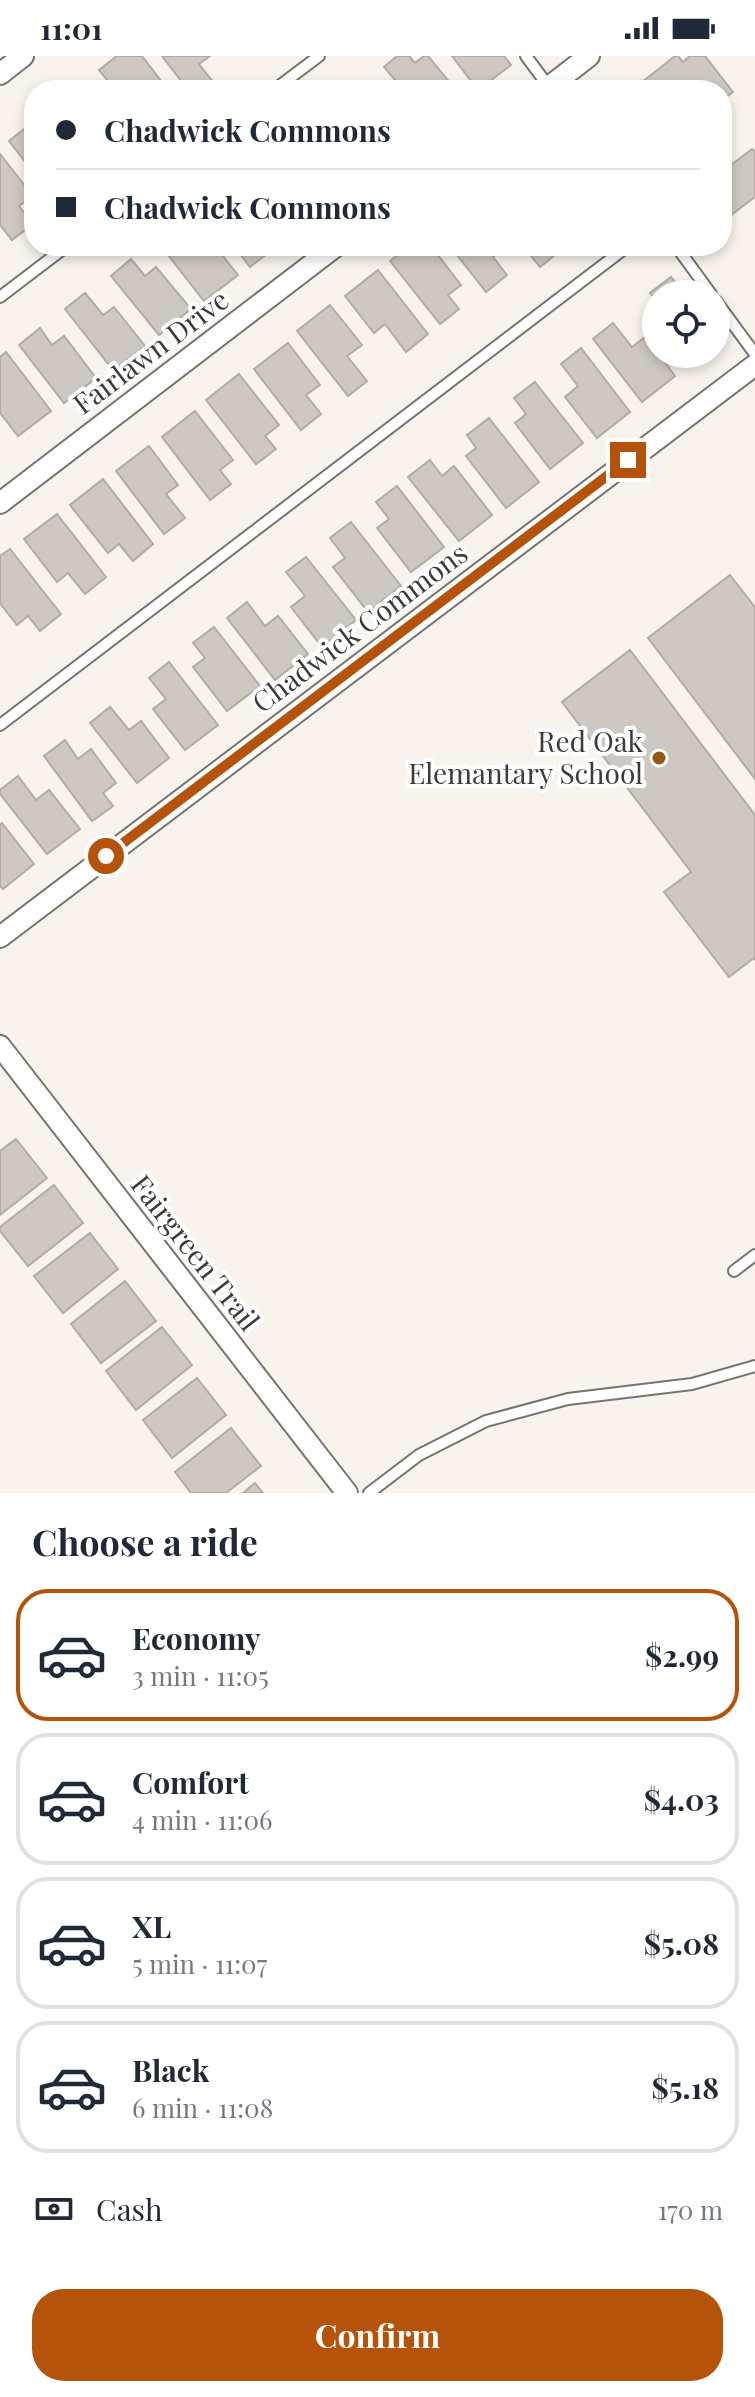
<!DOCTYPE html>
<html lang="en">
<head>
<meta charset="utf-8">
<style>
	body { margin:0; font-family:"Playfair Display",serif; background:#f6f6f7; color:#1f2937; height:100vh; display:flex; flex-direction:column; font-size:30px; white-space:nowrap }
	* { box-sizing:border-box; margin:0 }
	p { font-size:26px; color:#747a83 }
	.icon { flex:none; width:44px; height:44px; fill:none; stroke:currentColor; stroke-width:2; stroke-linecap:round; stroke-linejoin:round }
	.map { position:relative; height:1437px; overflow:hidden }
	.drawer { display:flex; flex-direction:column; background:#fff; flex:1 }
	.drawer>* { flex:none }
	.top-card { position:absolute; left:24px; top:24px; width:708px; height:176px; border-radius:32px; box-shadow:0 4px 12px #0003; display:grid; align-content:center; height:176px; padding:0 32px; background:#fff }
	.tools { position:absolute; left:642px; top:224px; display:grid; gap:16px }
	.tools a { display:grid; place-items:center; width:88px; height:88px; border-radius:50%; background:#fff; box-shadow:0 4px 12px #0003; font-size:40px }
	.end { position:absolute; width:36px; height:36px; margin:-18px; border:10px solid #b45309; background:#fff; box-shadow:0 0 0 4px #fff }
	.from { border-radius:50% }
	.top-card b { display:flex; align-items:center; gap:28px; height:76px; font-size:30px }
	.top-card b+b { border-top:2px solid #e0e1e3 }
	.top-card i { width:20px; height:20px; background:#1f2937 }
	ul { padding:0; list-style:none }
	li { display:flex; align-items:center; gap:24px; height:132px; margin:0 16px 12px; padding:0 16px; border:4px solid #e0e1e3; border-radius:32px }
	li div { flex:1 }
	li b { display:block; font-size:30px }
	li em { font-style:normal; font-weight:700 }
	li.current { border-color:#b45309 }
	li>.icon { width:72px; height:72px; stroke-width:1.5 }
	h2 { padding:0 32px; font-size:36px; line-height:96px }
	.pay { display:flex; align-items:center; gap:20px; height:88px; padding:0 32px; font-size:30px }
	.pay p { margin-inline-start:auto }
	.button { display:flex; gap:16px; margin-top:auto; padding:16px 32px }
	.button a { flex:1; height:92px; border-radius:32px; background:#b45309; color:#fff; font-size:32px; font-weight:700; line-height:92px; text-align:center }
	.status { display:flex; justify-content:space-between; align-items:center; height:56px; padding:0 40px; background:#fff; direction:ltr }
	.status svg { height:22px; fill:currentColor }
	.map>svg:first-child { display:block }
</style>
</head>
<body>
<div class="status"><b>11:01</b><svg viewBox="0 0 49 12"><path d="M0 12V9h3v3zM5 12V6h3v6zM10 12V3h3v9zM15 12V0h3v12zM26 1h20v11H26zM47 4h2v5h-2z"/></svg></div>
<div class="map">
<svg width="755" height="1437" viewBox="0 0 755 1437">
	<rect width="100%" height="100%" fill="#f9f3ed"/>
	<g fill="#cec8c2" stroke="#b2aca6" stroke-width="2">
		<path d="M 117,0 L 142,0 L 165,30 L 160,34 L 115,34 L 99,14 Z"/>
		<path d="M 162,0 L 210,0 L 199,8 L 214,27 L 205,34 L 188,34 Z"/>
		<path d="M 397,0 L 409,0 L 415,7 L 424,0 L 428,0 L 456,34 L 403,34 L 384,11 Z"/>
		<path d="M 452,0 L 504,0 L 511,9 L 478,34 Z"/>
		<path d="M 675,0 L 678,0 L 683,6 L 690,0 L 705,0 L 733,36 L 722,44 L 722,34 L 632,34 Z"/>
		<path d="M 34,65 L 34,117 L 9,85 Z"/>
		<path d="M 752,93 L 755,96 L 755,141 L 722,166 L 722,116 Z"/>
		<path d="M 0,98 L 33,140 L 19,150 L 33,168 L 12,184 L 0,169 Z"/>
		<path d="M 161,190 L 215,190 L 238,219 L 204,245 Z"/>
		<path d="M 234,190 L 277,190 L 250,211 Z"/>
		<path d="M 410,190 L 431,190 L 461,229 L 448,239 L 459,253 L 440,268 L 390,205 Z"/>
		<path d="M 450,190 L 503,190 L 504,192 L 493,201 L 507,219 L 486,236 Z"/>
		<path d="M 523,190 L 556,190 L 560,195 L 540,211 Z"/>
		<path d="M 131,203 L 145,220 L 156,211 L 191,253 L 159,279 L 111,220 Z"/>
		<path d="M 378,214 L 428,278 L 406,296 L 385,268 L 374,277 L 345,240 Z"/>
		<path d="M 671,221 L 685,238 L 656,238 L 656,244 L 650,237 Z"/>
		<path d="M 85,237 L 103,259 L 114,251 L 145,290 L 113,314 L 65,253 Z"/>
		<path d="M 330,249 L 362,289 L 347,300 L 367,325 L 348,340 L 297,275 Z"/>
		<path d="M 613,267 L 632,291 L 645,281 L 656,295 L 656,298 L 659,298 L 675,320 L 642,346 L 593,283 Z"/>
		<path d="M 40,272 L 52,289 L 64,280 L 96,322 L 64,347 L 19,289 Z"/>
		<path d="M 288,287 L 320,329 L 306,339 L 321,358 L 301,374 L 254,313 Z"/>
		<path d="M 581,292 L 630,356 L 597,382 L 565,341 L 578,330 L 561,308 Z"/>
		<path d="M 6,296 L 51,355 L 18,380 L 0,357 L 0,301 Z"/>
		<path d="M 239,318 L 279,369 L 265,380 L 276,393 L 256,408 L 206,344 Z"/>
		<path d="M 535,326 L 583,387 L 550,413 L 515,367 L 526,358 L 514,342 Z"/>
		<path d="M 195,355 L 233,404 L 220,414 L 231,428 L 210,444 L 162,381 Z"/>
		<path d="M 489,362 L 539,426 L 506,452 L 466,400 L 476,392 L 467,379 Z"/>
		<path d="M 149,390 L 178,429 L 166,438 L 185,462 L 164,478 L 116,415 Z"/>
		<path d="M 430,404 L 442,420 L 454,410 L 492,459 L 459,485 L 408,421 Z"/>
		<path d="M 103,423 L 153,488 L 133,505 L 119,488 L 108,497 L 70,449 Z"/>
		<path d="M 397,430 L 444,491 L 411,516 L 377,472 L 389,463 L 376,446 Z"/>
		<path d="M 57,458 L 106,521 L 85,538 L 68,517 L 57,526 L 24,483 Z"/>
		<path d="M 351,466 L 401,530 L 368,556 L 333,511 L 345,502 L 330,482 Z"/>
		<path d="M 10,493 L 61,558 L 40,575 L 28,560 L 17,569 L 0,547 L 0,500 Z"/>
		<path d="M 306,501 L 356,564 L 322,591 L 291,551 L 305,540 L 286,516 Z"/>
		<path d="M 730,519 L 755,551 L 755,723 L 648,582 Z"/>
		<path d="M 247,546 L 265,570 L 278,560 L 308,598 L 275,624 L 227,562 Z"/>
		<path d="M 214,571 L 260,630 L 227,655 L 193,611 L 205,602 L 193,587 Z"/>
		<path d="M 630,594 L 755,759 L 755,904 L 754,902 L 729,921 L 664,836 L 691,816 L 562,646 Z"/>
		<path d="M 169,606 L 218,669 L 185,694 L 153,653 L 166,643 L 149,622 Z"/>
		<path d="M 110,651 L 129,674 L 141,665 L 169,702 L 137,727 L 90,667 Z"/>
		<path d="M 65,684 L 78,703 L 91,693 L 116,727 L 103,737 L 113,750 L 92,765 L 44,700 Z"/>
		<path d="M 18,720 L 36,744 L 49,734 L 80,773 L 47,798 L 0,738 L 0,734 Z"/>
		<path d="M 2,767 L 34,808 L 3,833 L 0,830 L 0,769 Z"/>
		<path d="M 16,1083 L 47,1122 L 0,1159 L 0,1095 Z"/>
		<path d="M 54,1129 L 83,1167 L 28,1210 L 0,1175 L 0,1171 Z"/>
		<path d="M 90,1177 L 118,1213 L 63,1257 L 34,1220 Z"/>
		<path d="M 125,1225 L 156,1265 L 101,1307 L 71,1268 Z"/>
		<path d="M 162,1271 L 192,1309 L 136,1354 L 106,1315 Z"/>
		<path d="M 197,1322 L 226,1359 L 172,1402 L 143,1364 Z"/>
		<path d="M 231,1372 L 261,1410 L 226,1437 L 191,1437 L 175,1416 Z"/>
		<path d="M 255,1427 L 263,1437 L 243,1437 Z"/>
	</g>
	<g fill="none" stroke-linecap="round" stroke-linejoin="round">
		<g stroke="#79736e" stroke-width="14">
			<g id="lane">
				<path d="M 526,0 L 549,31"/>
				<path d="M 274,34 L 319,0"/>
				<path d="M 676,190 L 711,238"/>
				<path d="M 0,241 L 67,190"/>
				<path d="M 716,245 L 755,298"/>
				<path d="M 0,669 L 628,190"/>
				<path d="M 734,1215 L 755,1199"/>
				<path d="M 369,1437 L 419,1399 L 486,1365 L 568,1343 L 692,1328 L 755,1310"/>
			</g>
		</g>
		<g stroke="#79736e" stroke-width="24">
			<g id="street">
				<path d="M 0,18 L 23,0"/>
				<path d="M 545,34 L 589,0"/>
				<path d="M 0,447 L 336,190"/>
				<path d="M 0,881 L 755,309"/>
				<path d="M 0,990 L 347,1437"/>
			</g>
		</g>
		<use href="#lane" stroke="#fff" stroke-width="10"/>
		<use href="#street" stroke="#fff" stroke-width="20"/>
	</g>
	<g fill="none" stroke-linecap="round" stroke-linejoin="round">
		<path stroke="#b45309" stroke-width="10" d="M 106,800 L 628,404"/>
	</g>
	<circle fill="#935a15" stroke="#fff" stroke-width="3" cx="659" cy="702" r="8"/>
	<g text-anchor="middle" stroke-width="8" stroke-linejoin="round" paint-order="stroke">
		<g font-size="28" fill="#3d3b38" stroke="#fff">
			<text transform="translate(151 296) rotate(-37)" y="10">Fairlawn Drive</text>
			<text transform="translate(360 572) rotate(-37)" y="10">Chadwick Commons</text>
			<text transform="translate(195 1197) rotate(52)" y="10">Fairgreen Trail</text>
		</g>
		<g font-size="28" fill="#3d3b38" stroke="#fff" text-anchor="end">
			<text x="643" y="696">Red Oak<tspan x="643" dy="32">Elemantary School</tspan></text>
		</g>
	</g>
</svg>
<div class="tools">
<a><svg class="icon" aria-label="locate" viewBox="0 0 24 24"><circle cx="12" cy="12" r="6"/><path d="M12 2v4M12 18v4M2 12h4M18 12h4"/></svg></a>
</div>
<i class="end from" style="left:106px;top:800px"></i>
<i class="end" style="left:628px;top:404px"></i>
<div class="top-card">
<b><i class="from"></i>Chadwick Commons</b>
<b><i></i>Chadwick Commons</b>
</div>
</div>
<section class="drawer">
<h2>Choose a ride</h2>
<ul>
<li class="current"><svg class="icon" aria-label="car" viewBox="0 0 24 24"><path d="M5 17H2v-5l4-1 3-4h7l3 4 3 1v5h-3M9 17h6M6 11h13"/><circle cx="7" cy="17" r="2"/><circle cx="17" cy="17" r="2"/></svg><div><b>Economy</b><p>3 min · 11:05</p></div><em>$2.99</em></li>
<li><svg class="icon" aria-label="car" viewBox="0 0 24 24"><path d="M5 17H2v-5l4-1 3-4h7l3 4 3 1v5h-3M9 17h6M6 11h13"/><circle cx="7" cy="17" r="2"/><circle cx="17" cy="17" r="2"/></svg><div><b>Comfort</b><p>4 min · 11:06</p></div><em>$4.03</em></li>
<li><svg class="icon" aria-label="car" viewBox="0 0 24 24"><path d="M5 17H2v-5l4-1 3-4h7l3 4 3 1v5h-3M9 17h6M6 11h13"/><circle cx="7" cy="17" r="2"/><circle cx="17" cy="17" r="2"/></svg><div><b>XL</b><p>5 min · 11:07</p></div><em>$5.08</em></li>
<li><svg class="icon" aria-label="car" viewBox="0 0 24 24"><path d="M5 17H2v-5l4-1 3-4h7l3 4 3 1v5h-3M9 17h6M6 11h13"/><circle cx="7" cy="17" r="2"/><circle cx="17" cy="17" r="2"/></svg><div><b>Black</b><p>6 min · 11:08</p></div><em>$5.18</em></li>
</ul>
<div class="pay"><svg class="icon" aria-label="cash" viewBox="0 0 24 24"><path d="M3 7h18v10H3z"/><circle cx="12" cy="12" r="2"/></svg>Cash<p>170 m</p></div>
<div class="button"><a>Confirm</a></div>
</section>
</body>
</html>
